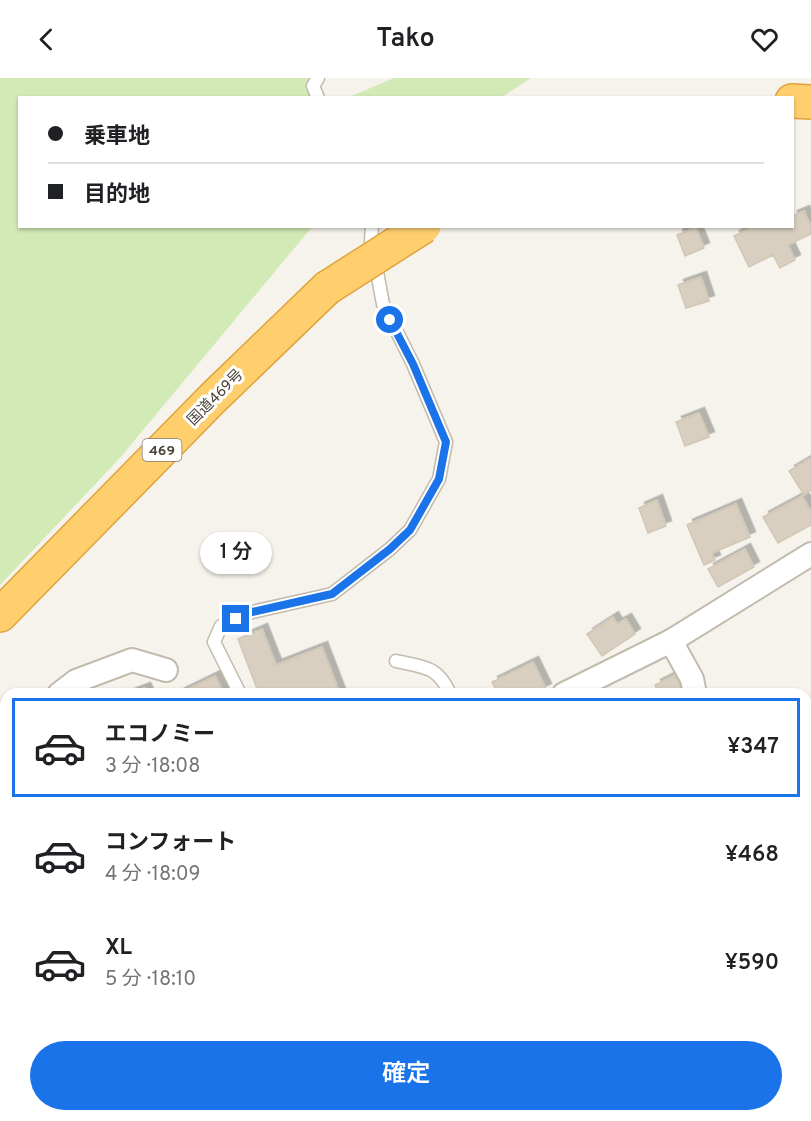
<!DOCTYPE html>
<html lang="ja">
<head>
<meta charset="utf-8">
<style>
	body { margin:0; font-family:Overpass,"Noto Sans JP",sans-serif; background:#f6f6f6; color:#202124; height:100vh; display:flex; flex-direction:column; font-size:22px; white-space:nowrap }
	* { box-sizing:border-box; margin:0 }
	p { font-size:20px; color:#757577 }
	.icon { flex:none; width:33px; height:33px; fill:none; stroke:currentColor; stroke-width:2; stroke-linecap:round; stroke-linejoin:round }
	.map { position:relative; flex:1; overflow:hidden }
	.drawer { position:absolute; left:0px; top:610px; width:812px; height:434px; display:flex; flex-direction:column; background:#fff; border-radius:18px 18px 0 0; box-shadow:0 2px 4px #0004 }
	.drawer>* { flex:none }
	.hud { position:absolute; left:18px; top:18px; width:776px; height:132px; border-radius:0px; box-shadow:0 2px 4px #0004; display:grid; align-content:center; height:132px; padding:0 30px; background:#fff }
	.end { position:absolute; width:27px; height:27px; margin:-14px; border:8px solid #1a73e8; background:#fff; box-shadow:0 0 0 3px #fff }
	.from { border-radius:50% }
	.bubble { position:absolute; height:42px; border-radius:21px; background:#fff; box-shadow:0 2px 4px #0004; font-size:20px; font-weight:600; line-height:42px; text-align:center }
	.hud b { display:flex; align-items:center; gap:21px; height:57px; font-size:22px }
	.hud b+b { border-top:2px solid #e0e0e0 }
	.hud i { width:15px; height:15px; background:#202124 }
	ul { padding:10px 0 0; list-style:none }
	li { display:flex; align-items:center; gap:18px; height:99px; margin:0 12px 9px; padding:0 18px; border:3px solid transparent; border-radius:0px }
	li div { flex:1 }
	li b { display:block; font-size:22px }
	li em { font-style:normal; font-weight:600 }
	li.current { border-color:#1a73e8 }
	li>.icon { width:54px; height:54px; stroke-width:1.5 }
	.button { display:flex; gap:12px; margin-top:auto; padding:12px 30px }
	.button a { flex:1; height:69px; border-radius:36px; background:#1a73e8; color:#fff; font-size:24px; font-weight:600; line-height:69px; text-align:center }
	header { display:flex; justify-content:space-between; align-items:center; height:78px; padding:0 30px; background:#fff; font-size:27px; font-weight:600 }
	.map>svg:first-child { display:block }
</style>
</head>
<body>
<header><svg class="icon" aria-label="back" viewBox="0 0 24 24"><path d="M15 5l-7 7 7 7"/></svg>Tako<svg class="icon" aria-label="heart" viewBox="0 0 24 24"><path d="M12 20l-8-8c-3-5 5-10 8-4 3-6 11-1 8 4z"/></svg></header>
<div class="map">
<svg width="811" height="1043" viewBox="0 0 811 1043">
	<defs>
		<filter id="shadow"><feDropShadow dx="5.5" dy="-5.5" stdDeviation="0" flood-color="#0004"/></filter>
	</defs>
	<rect width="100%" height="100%" fill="#f6f3ec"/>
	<g fill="#d2eab5">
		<path d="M 0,0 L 318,0 L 320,19 L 20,20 L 20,148 L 312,149 L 119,381 L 0,507 Z"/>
		<path d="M 394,0 L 531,0 L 502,19 L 349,19 Z"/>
		<path d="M 289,1038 L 318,1038 L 327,1043 L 286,1043 Z"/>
		<path d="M 495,1038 L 545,1038 L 580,1043 L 489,1043 Z"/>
	</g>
	<g fill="#d8cfc1" stroke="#d3c7b4" stroke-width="1.5" filter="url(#shadow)">
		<path d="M 804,133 L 811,148 L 811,156 L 788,167 L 795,182 L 780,190 L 773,177 L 749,189 L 734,158 L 754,148 L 792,148 L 792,138 Z"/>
		<path d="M 696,150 L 704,170 L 685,178 L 677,157 Z"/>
		<path d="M 701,199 L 709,223 L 686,230 L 678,207 Z"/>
		<path d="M 699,335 L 709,359 L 685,368 L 676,344 Z"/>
		<path d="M 811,380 L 811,412 L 804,417 L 789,393 Z"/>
		<path d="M 802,418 L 811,434 L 811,447 L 778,465 L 763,439 Z"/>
		<path d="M 657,422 L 666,448 L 648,455 L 639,430 Z"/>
		<path d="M 736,426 L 750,459 L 712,475 L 715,482 L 704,487 L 687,447 Z"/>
		<path d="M 745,471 L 754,489 L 718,509 L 708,491 Z"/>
		<path d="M 613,539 L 617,546 L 626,541 L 635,556 L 602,578 L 587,556 Z"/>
		<path d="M 262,551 L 276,587 L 322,569 L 340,616 L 259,616 L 238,561 Z"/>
		<path d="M 533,584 L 546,611 L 535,616 L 498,616 L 492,604 Z"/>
		<path d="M 675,597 L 684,616 L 659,616 L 655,607 Z"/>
		<path d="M 215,598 L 224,616 L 178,616 Z"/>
		<path d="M 145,610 L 148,616 L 129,616 Z"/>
		<path d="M 0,741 L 6,749 L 6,756 L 0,761 Z"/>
		<path d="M 31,1038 L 56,1038 L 50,1043 L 36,1043 Z"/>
		<path d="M 82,1038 L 75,1043 L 72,1043 L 69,1039 Z"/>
		<path d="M 237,1038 L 287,1038 L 278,1043 L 240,1043 Z"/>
	</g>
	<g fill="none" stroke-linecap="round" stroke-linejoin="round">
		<g stroke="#c2bbae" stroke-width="15">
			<g id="lane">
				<path d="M 318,20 L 313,8 L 318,0"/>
				<path d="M 396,583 C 424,589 438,588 450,616"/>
				<path d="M 240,616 L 214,564 L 221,548 L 252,534 L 332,516 L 390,471 L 410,452 L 439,401 L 446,364 L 413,286 L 383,226 L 371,162 L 372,148"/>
			</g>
		</g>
		<g stroke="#c2bbae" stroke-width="26">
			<g id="street">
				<path d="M 671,563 L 692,601 L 695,616"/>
				<path d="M 59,616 L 76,603 L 132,582 L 166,592"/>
				<path d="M 564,616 L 671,563 L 811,476"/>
				<path d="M 0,795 L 6,790"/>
				<path d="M 0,922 L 6,929"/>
				<path d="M 0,954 L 6,950"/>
				<path d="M 149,1038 L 151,1043"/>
				<path d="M 700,1038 L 713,1043"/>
			</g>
		</g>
		<g stroke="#e0a43c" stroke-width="36">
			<g id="highway">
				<path d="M 792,23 L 811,24"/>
				<path d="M 0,537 L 213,320 L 327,210"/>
			</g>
		</g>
		<g stroke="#c4b79f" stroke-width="4" stroke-dasharray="3 3" stroke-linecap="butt">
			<path d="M 7,1043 L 12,1038"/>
			<path d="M 102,1043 L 106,1038"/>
		</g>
		<use href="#lane" stroke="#fff" stroke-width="12"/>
		<use href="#street" stroke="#fff" stroke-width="22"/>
		<use href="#highway" stroke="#ffcf6e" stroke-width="33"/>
		<g stroke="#e0a43c" stroke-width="36" stroke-linecap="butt">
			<path id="highway-bridge" d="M 327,210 L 424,148"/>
		</g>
		<use href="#highway-bridge" stroke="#ffcf6e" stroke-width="33"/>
	</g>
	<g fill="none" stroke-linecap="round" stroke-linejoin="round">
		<path stroke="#1a73e8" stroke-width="8" d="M 236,541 L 252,534 L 332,516 L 390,471 L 410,452 L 439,401 L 446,364 L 413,286 L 390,242"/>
	</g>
	<g text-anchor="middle" stroke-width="6" stroke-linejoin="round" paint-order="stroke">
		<rect fill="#fff" stroke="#817c74" stroke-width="1.5" x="142.5" y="361" width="39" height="22" rx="4.5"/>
		<g font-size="14" font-weight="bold" fill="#4b4439">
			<text x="162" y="377">469</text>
		</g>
		<g font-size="15" fill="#4b4439" stroke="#fff">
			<text transform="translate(215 319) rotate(-45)" y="5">国道469号</text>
		</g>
	</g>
</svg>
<i class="end from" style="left:390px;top:242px"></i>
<i class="end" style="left:236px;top:541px"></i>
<div class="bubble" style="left:200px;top:454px;width:72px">1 分</div>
<div class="hud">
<b><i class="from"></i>乗車地</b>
<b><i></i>目的地</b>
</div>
<section class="drawer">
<ul>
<li class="current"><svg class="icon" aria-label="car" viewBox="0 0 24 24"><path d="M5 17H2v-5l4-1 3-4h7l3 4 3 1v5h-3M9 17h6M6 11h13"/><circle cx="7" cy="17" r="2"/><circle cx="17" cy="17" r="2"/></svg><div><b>エコノミー</b><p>3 分 · 18:08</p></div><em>¥347</em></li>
<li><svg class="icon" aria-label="car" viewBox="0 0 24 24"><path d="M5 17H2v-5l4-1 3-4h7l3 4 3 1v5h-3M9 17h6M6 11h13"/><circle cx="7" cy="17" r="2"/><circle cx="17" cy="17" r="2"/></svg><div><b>コンフォート</b><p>4 分 · 18:09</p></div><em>¥468</em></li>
<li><svg class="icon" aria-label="car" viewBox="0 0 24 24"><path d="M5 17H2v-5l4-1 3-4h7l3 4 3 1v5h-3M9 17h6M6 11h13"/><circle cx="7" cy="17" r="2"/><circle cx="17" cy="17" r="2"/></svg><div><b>XL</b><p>5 分 · 18:10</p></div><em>¥590</em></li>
</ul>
<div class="button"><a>確定</a></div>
</section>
</div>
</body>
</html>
